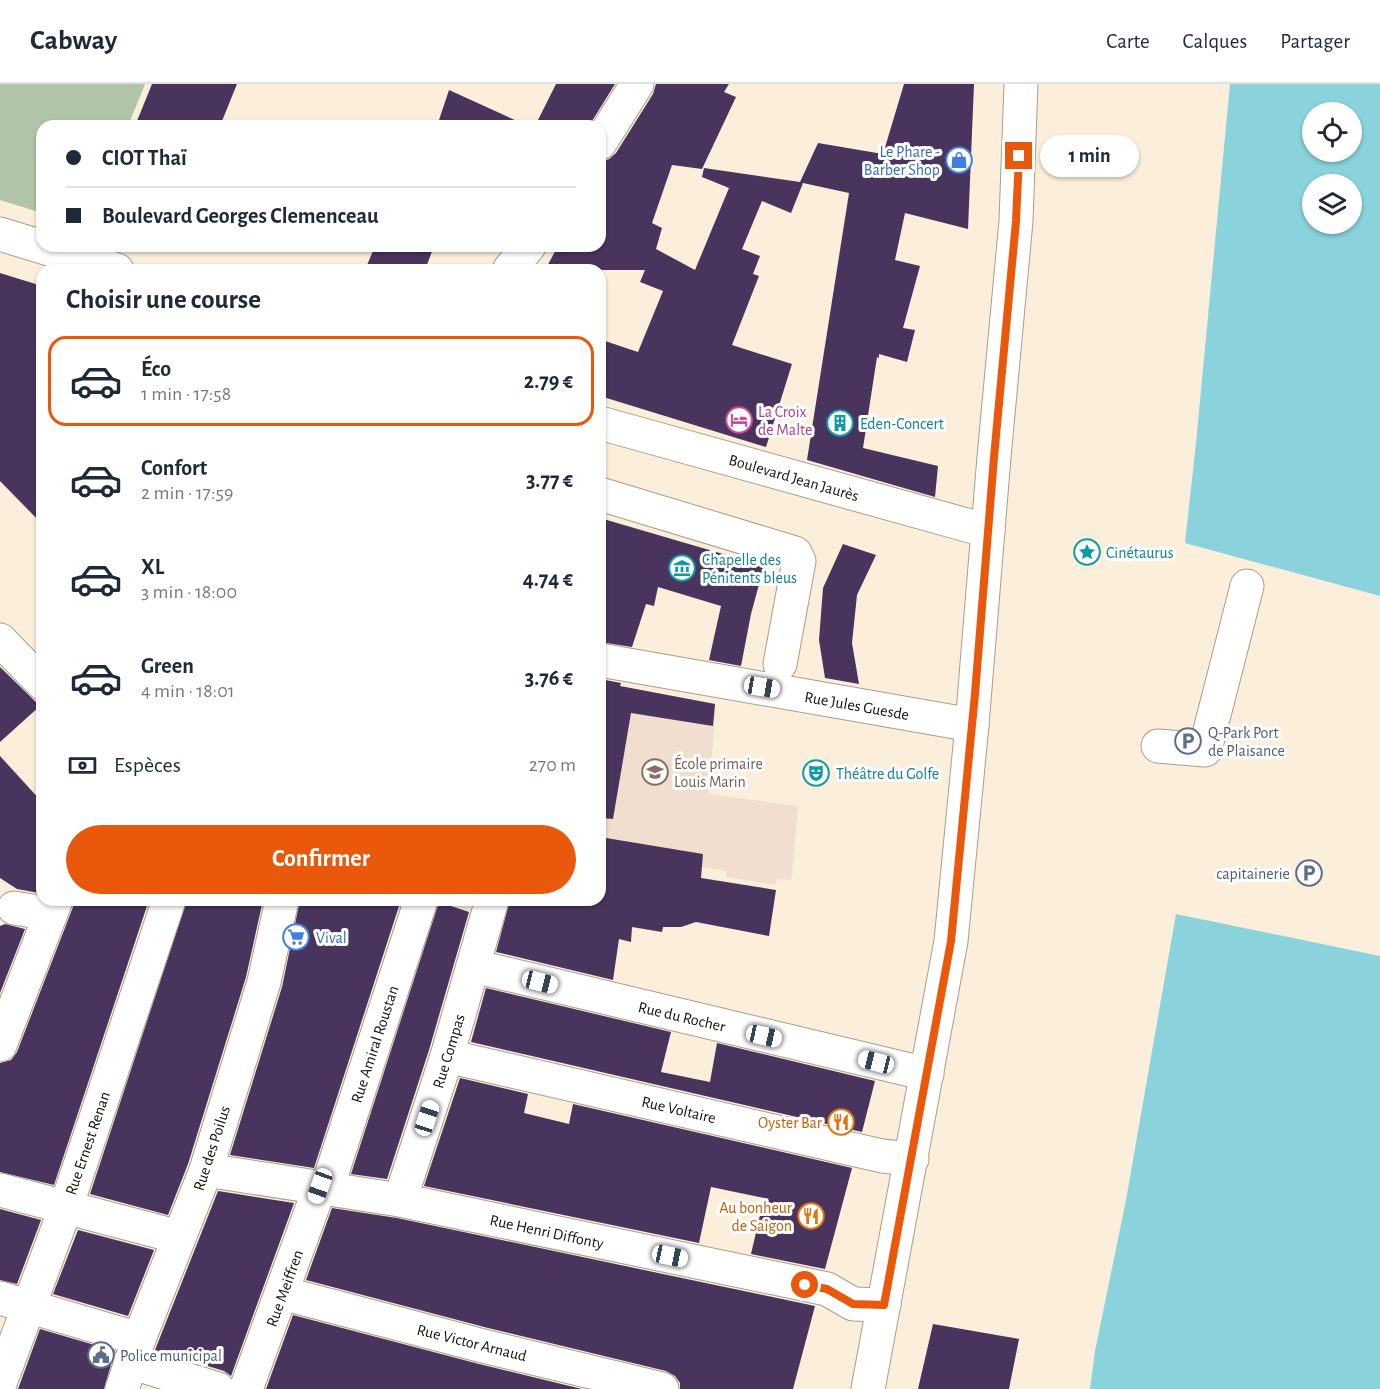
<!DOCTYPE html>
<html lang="fr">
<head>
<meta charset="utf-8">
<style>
	body { margin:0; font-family:"Alegreya Sans",sans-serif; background:#f2f2f3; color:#1f2937; height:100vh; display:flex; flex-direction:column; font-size:22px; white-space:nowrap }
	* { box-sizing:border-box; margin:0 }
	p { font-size:20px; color:#747a83 }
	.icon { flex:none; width:33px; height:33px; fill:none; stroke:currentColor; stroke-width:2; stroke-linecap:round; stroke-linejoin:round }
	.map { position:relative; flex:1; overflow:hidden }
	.details { position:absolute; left:36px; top:180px; width:570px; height:642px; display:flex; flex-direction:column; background:#fff; border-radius:18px; box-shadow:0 2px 4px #0004 }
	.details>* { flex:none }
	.banner { position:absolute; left:36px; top:36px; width:570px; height:132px; border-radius:18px; box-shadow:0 2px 4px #0004; display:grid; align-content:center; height:132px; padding:0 30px; background:#fff }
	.buttons { position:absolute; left:1302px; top:18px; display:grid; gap:12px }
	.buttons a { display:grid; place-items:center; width:60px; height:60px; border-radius:50%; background:#fff; box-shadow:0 2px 4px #0004; font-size:30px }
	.end { position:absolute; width:27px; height:27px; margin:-14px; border:8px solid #ea580c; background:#fff; box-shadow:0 0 0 3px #fff }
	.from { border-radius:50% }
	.bubble { position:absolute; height:42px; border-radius:21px; background:#fff; box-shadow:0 2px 4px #0004; font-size:20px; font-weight:600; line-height:42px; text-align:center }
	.car { position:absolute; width:18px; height:36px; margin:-18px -9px; border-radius:8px; box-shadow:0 0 4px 2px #0007; background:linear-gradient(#fff 24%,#345 0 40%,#fff 0 76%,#345 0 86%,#fff 0) }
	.banner b { display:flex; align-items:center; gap:21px; height:57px; font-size:22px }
	.banner b+b { border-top:2px solid #e0e1e3 }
	.banner i { width:15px; height:15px; background:#1f2937 }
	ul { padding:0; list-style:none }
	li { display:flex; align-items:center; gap:18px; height:90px; margin:0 12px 9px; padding:0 18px; border:3px solid transparent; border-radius:18px }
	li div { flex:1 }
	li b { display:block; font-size:22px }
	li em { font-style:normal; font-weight:600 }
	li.selected { border-color:#ea580c }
	li>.icon { width:54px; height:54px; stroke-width:1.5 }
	h2 { padding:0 30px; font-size:27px; line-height:72px }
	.pay { display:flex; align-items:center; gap:15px; height:66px; padding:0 30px; font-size:22px }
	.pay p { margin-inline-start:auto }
	.button { display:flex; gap:12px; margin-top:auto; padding:12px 30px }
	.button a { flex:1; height:69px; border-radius:36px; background:#ea580c; color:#fff; font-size:24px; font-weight:600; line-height:69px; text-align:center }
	header { display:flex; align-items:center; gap:36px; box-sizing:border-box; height:84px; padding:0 30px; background:#fff; border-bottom:2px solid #e0e1e3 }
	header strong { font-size:28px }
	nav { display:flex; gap:33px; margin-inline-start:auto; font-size:21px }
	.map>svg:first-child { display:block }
</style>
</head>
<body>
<header>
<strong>Cabway</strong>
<nav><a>Carte</a><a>Calques</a><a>Partager</a></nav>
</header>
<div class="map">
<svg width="1380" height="1305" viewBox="0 0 1380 1305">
	<rect width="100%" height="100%" fill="#fbefdb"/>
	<path fill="#f0dfce" d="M 600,599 L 716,620 L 709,710 L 798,722 L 792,793 L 790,796 L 777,795 L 776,801 L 726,793 L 727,787 L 600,767 Z"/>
	<path fill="#b0c4a7" d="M 0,0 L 145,0 L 128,42 L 42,42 L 42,129 L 0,116 Z"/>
	<g fill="#8ad2dc" fill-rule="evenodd">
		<path d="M 1230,0 L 1380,0 L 1380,512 L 1185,459 L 1196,359 ZM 1312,28 L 1352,28 L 1352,68 L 1312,68 ZM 1312,100 L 1352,100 L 1352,140 L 1312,140 Z"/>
		<path d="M 1176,830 L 1380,872 L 1380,1305 L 1090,1305 L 1095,1267 L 1126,1116 Z"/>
	</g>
	<g fill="#49345d">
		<path d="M 152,0 L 237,0 L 220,42 L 135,42 Z"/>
		<path d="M 556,0 L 615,0 L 589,42 L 535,42 Z"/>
		<path d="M 656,0 L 729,0 L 724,8 L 736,13 L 702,85 L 672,81 L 652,139 L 662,144 L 656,165 L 695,186 L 729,104 L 702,93 L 704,84 L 800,98 L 818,59 L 883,70 L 904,0 L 974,0 L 968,145 L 905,129 L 895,176 L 920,182 L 903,244 L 915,246 L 907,278 L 879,270 L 879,274 L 877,273 L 863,364 L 938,382 L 935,413 L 807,376 L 849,109 L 803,99 L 791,129 L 762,117 L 742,165 L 760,172 L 753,190 L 759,192 L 732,261 L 792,280 L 766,363 L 600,312 L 600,274 L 605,257 L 638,268 L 663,207 L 640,198 L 645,186 L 545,186 L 558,162 L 600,162 L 600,84 L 604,77 L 609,75 L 616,69 L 653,10 Z"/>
		<path d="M 449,6 L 528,42 L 437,42 Z"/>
		<path d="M 375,162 L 434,162 L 425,186 L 365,186 Z"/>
		<path d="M 0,189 L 42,202 L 42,440 L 0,397 Z"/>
		<path d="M 600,434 L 764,482 L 751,530 L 741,582 L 709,576 L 721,522 L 658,503 L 654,522 L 646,520 L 632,563 L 600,558 Z"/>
		<path d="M 843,460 L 876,471 L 857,511 L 852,559 L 859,600 L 825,594 L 819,556 L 823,504 Z"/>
		<path d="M 0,583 L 40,622 L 0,658 Z"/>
		<path d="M 600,595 L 621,599 L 620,602 L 715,620 L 713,642 L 631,629 L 613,735 L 600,734 Z"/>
		<path d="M 0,672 L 42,718 L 42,804 L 39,809 L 17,805 L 0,794 Z"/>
		<path d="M 600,753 L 703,770 L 701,794 L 776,806 L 769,852 L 696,838 L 681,843 L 663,843 L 662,848 L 632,843 L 631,858 L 619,855 L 613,896 L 496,868 L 510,816 L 600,816 Z"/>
		<path d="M 74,816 L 149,816 L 54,1101 L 0,1088 L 0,979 L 11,976 L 17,968 L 73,823 Z"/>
		<path d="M 187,816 L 263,816 L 246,893 L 188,1080 L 168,1131 L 90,1110 Z"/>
		<path d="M 300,816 L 401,816 L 314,1084 L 230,1071 L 282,903 Z"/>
		<path d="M 439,818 L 469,828 L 429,966 L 387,1095 L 351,1090 Z"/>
		<path d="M 5,840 L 25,845 L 0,909 L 0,842 Z"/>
		<path d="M 486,904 L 671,948 L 661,988 L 710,998 L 717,959 L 875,997 L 862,1048 L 471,958 Z"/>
		<path d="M 460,994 L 528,1010 L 524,1029 L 569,1040 L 573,1020 L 852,1084 L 825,1185 L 751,1170 L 764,1114 L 711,1103 L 699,1159 L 424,1102 Z"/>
		<path d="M 218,1107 L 294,1119 L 231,1292 L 224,1287 L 155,1266 Z"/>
		<path d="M 332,1124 L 397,1134 L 815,1222 L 793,1305 L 680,1305 L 680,1299 L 675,1292 L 666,1287 L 488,1244 L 306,1196 Z"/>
		<path d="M 0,1125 L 41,1136 L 17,1200 L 0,1196 Z"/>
		<path d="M 78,1146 L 154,1166 L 128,1232 L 53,1210 Z"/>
		<path d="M 293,1231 L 479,1280 L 582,1305 L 266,1305 Z"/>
		<path d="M 933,1240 L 1019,1255 L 1009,1305 L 918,1305 Z"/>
		<path d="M 40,1245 L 115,1267 L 104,1305 L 18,1305 Z"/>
	</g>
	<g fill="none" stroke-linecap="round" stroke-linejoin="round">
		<g stroke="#a99e8b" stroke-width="35">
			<g id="minor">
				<path d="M 600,59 L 637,0"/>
				<path d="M 0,150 L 117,186"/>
				<path d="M 509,186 L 529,162"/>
				<path d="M 600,339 L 988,447"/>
				<path d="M 600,410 L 795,469 L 799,477 L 780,580"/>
				<path d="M 0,556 L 42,599"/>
				<path d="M 600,576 L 972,641"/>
				<path d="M 1158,662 L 1205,666 L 1247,502"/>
				<path d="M 14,824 L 51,830"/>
				<path d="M 473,882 L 927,990"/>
				<path d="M 0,961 L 56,816"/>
				<path d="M 447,972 L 882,1072 L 912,1075"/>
				<path d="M 206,1086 L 400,1116 L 827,1205 L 853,1220 L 884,1221"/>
				<path d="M 327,1104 L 421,816"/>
				<path d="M 0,1106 L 179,1153"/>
				<path d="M 400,1116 L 447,972 L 492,816"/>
				<path d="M 282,1209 L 483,1262 L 662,1305"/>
				<path d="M 0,1214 L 139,1255"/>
				<path d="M 130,1278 L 218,1305"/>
				<path d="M 0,1299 L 66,1123 L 169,816"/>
				<path d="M 122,1305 L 139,1255 L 206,1086 L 264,898 L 282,816"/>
				<path d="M 246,1305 L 320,1103"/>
				<path d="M 868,1305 L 951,857 L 972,641 L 994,373 L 1016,137 L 1021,0"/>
			</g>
		</g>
		<use href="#minor" stroke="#fff" stroke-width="33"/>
	</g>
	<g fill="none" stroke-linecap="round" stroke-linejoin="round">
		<path stroke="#ea580c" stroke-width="8" d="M 805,1201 L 827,1205 L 853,1220 L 884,1221 L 951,857 L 975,610 L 994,373 L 1016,137 L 1019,72"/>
	</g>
	<defs>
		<g id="shop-ring" transform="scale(1.35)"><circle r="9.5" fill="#fff" stroke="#3f7fe0" stroke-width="1.5"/><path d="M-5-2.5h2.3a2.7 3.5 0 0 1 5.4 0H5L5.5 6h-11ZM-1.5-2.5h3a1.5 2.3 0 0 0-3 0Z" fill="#3f7fe0"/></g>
		<g id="hotel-ring" transform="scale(1.35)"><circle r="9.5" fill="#fff" stroke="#d1479c" stroke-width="1.5"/><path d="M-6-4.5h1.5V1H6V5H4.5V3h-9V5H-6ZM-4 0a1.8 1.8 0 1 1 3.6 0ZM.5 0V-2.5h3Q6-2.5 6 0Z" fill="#d1479c"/></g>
		<g id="building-ring" transform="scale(1.35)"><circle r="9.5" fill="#fff" stroke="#0f9aa8" stroke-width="1.5"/><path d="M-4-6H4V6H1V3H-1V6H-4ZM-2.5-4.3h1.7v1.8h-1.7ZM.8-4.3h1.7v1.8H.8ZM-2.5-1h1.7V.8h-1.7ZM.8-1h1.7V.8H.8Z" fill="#0f9aa8"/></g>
		<g id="sight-ring" transform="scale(1.35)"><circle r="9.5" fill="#fff" stroke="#0f9aa8" stroke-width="1.5"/><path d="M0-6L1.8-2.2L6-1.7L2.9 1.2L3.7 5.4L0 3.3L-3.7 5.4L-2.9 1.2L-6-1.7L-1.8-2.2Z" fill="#0f9aa8"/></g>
		<g id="museum-ring" transform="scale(1.35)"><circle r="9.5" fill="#fff" stroke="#0f9aa8" stroke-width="1.5"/><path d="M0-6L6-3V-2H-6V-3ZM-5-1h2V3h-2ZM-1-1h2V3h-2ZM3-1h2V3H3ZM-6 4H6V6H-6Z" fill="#0f9aa8"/></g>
		<g id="parking-ring" transform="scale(1.35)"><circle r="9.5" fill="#fff" stroke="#5c6f8a" stroke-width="1.5"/><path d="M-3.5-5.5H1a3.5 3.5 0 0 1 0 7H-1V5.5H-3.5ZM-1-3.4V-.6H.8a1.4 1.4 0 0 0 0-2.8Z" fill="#5c6f8a"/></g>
		<g id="school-ring" transform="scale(1.35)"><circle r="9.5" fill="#fff" stroke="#8d6e63" stroke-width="1.5"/><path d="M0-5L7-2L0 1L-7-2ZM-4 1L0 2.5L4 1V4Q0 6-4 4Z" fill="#8d6e63"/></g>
		<g id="theatre-ring" transform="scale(1.35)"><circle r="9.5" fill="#fff" stroke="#0f9aa8" stroke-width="1.5"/><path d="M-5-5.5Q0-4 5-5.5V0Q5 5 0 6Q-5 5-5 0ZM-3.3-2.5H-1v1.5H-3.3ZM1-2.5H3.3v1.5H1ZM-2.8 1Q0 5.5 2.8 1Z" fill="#0f9aa8"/></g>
		<g id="supermarket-ring" transform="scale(1.35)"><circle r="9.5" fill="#fff" stroke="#3f7fe0" stroke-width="1.5"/><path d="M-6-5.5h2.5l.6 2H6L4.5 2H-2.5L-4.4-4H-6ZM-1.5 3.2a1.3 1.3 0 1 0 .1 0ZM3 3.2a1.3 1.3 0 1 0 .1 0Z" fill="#3f7fe0"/></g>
		<g id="restaurant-ring" transform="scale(1.35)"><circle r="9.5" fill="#fff" stroke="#e8710a" stroke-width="1.5"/><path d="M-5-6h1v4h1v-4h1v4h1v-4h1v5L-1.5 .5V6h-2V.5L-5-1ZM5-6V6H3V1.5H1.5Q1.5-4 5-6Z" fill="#e8710a"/></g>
		<g id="civic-ring" transform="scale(1.35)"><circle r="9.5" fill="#fff" stroke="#5c6f8a" stroke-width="1.5"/><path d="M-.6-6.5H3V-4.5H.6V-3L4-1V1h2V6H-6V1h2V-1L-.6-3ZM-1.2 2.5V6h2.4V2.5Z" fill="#5c6f8a"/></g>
	</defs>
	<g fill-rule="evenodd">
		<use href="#shop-ring" x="959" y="76"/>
		<use href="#hotel-ring" x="739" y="336"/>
		<use href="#building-ring" x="840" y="339"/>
		<use href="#sight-ring" x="1087" y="468"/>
		<use href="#museum-ring" x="682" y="484"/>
		<use href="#parking-ring" x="1188" y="657"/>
		<use href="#school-ring" x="655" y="688"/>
		<use href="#theatre-ring" x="816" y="689"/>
		<use href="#parking-ring" x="1309" y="789"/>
		<use href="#supermarket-ring" x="296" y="853"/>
		<use href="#restaurant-ring" x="841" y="1038"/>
		<use href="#restaurant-ring" x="811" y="1132"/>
		<use href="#civic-ring" x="101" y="1271"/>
	</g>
	<g text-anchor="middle" stroke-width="6" stroke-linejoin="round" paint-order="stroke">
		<g font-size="16" fill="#366cbe" stroke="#fff" text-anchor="end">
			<text x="940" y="73">Le Phare -<tspan x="940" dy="18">Barber Shop</tspan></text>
			<text x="316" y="859" text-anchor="start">Vival</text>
		</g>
		<g font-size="16" fill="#b23c85" stroke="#fff" text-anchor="start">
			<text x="758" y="333">La Croix<tspan x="758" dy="18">de Malte</tspan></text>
		</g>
		<g font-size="16" fill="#0d838f" stroke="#fff" text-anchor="start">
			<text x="860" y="345">Eden-Concert</text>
			<text x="1106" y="474">Cinétaurus</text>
			<text x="702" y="481">Chapelle des<tspan x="702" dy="18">Pénitents bleus</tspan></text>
			<text x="836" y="695">Théâtre du Golfe</text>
		</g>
		<g font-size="16" fill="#14100a" stroke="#fff">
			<text transform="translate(794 393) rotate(16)" y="6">Boulevard Jean Jaurès</text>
			<text transform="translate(857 621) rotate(10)" y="6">Rue Jules Guesde</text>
			<text transform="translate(682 932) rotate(13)" y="6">Rue du Rocher</text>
			<text transform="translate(374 960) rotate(-72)" y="6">Rue Amiral Roustan</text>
			<text transform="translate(448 967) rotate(-73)" y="6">Rue Compas</text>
			<text transform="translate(679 1025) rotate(13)" y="6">Rue Voltaire</text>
			<text transform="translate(87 1059) rotate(-71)" y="6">Rue Ernest Renan</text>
			<text transform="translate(211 1064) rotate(-72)" y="6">Rue des Poilus</text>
			<text transform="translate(547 1147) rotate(12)" y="6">Rue Henri Diffonty</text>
			<text transform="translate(284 1204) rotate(-70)" y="6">Rue Meiffren</text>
			<text transform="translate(472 1258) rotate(14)" y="6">Rue Victor Arnaud</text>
		</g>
		<g font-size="16" fill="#4e5e75" stroke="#fff" text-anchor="start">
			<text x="1208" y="654">Q-Park Port<tspan x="1208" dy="18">de Plaisance</tspan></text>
			<text x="1290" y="795" text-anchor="end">capitainerie</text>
			<text x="120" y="1277">Police municipal</text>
		</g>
		<g font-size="16" fill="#785e54" stroke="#fff" text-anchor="start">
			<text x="674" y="685">École primaire<tspan x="674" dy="18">Louis Marin</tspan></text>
		</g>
		<g font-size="16" fill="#c56008" stroke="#fff" text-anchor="end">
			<text x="822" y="1044">Oyster Bar</text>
			<text x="792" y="1129">Au bonheur<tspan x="792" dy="18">de Saïgon</tspan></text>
		</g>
	</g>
</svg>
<div class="buttons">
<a><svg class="icon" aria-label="locate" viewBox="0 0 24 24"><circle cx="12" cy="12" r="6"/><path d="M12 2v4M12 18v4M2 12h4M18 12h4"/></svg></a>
<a><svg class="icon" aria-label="layers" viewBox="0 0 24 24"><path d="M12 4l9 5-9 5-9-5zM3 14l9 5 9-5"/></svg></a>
</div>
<i class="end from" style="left:805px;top:1201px"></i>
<i class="end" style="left:1019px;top:72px"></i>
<div class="bubble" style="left:1040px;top:51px;width:99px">1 min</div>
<i class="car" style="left:762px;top:603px;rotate:100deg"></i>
<i class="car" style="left:540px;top:898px;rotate:104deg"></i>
<i class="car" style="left:764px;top:952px;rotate:103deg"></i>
<i class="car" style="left:876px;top:978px;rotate:284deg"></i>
<i class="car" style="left:427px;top:1034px;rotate:18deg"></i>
<i class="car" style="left:320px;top:1102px;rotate:200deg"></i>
<i class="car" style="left:670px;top:1172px;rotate:102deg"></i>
<div class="banner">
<b><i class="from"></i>CIOT Thaï</b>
<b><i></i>Boulevard Georges Clemenceau</b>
</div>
<section class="details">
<h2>Choisir une course</h2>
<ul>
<li class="selected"><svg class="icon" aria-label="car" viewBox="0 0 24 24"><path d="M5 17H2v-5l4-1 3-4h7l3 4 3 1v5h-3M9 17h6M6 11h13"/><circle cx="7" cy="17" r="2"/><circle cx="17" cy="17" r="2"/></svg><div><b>Éco</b><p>1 min · 17:58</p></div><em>2.79 €</em></li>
<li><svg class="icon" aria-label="car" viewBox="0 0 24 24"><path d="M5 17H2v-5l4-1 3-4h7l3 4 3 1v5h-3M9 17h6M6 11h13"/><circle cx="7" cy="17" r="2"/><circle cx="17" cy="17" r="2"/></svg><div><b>Confort</b><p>2 min · 17:59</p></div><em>3.77 €</em></li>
<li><svg class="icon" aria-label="car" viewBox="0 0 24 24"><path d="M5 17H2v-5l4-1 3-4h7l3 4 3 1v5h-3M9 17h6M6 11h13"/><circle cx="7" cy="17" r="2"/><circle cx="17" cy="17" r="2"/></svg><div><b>XL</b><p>3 min · 18:00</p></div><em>4.74 €</em></li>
<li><svg class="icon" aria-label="car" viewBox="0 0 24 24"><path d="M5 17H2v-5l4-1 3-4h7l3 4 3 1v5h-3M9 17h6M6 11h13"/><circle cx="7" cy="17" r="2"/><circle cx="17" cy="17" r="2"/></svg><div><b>Green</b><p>4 min · 18:01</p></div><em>3.76 €</em></li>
</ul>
<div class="pay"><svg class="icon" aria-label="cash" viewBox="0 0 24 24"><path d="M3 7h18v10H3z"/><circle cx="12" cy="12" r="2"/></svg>Espèces<p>270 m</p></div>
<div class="button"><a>Confirmer</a></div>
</section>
</div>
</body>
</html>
